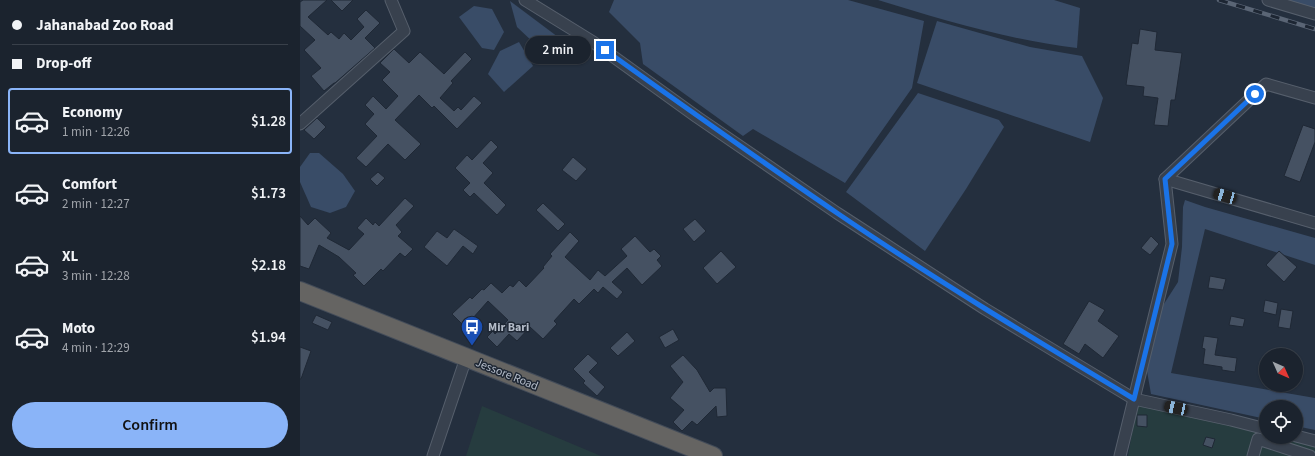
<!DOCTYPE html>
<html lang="en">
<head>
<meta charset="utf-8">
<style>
	body { margin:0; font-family:"Source Sans 3",sans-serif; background:#242b36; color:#f1f3f6; height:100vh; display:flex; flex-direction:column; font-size:15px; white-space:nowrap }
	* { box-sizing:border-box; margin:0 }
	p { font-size:13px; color:#a0a4aa }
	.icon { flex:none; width:22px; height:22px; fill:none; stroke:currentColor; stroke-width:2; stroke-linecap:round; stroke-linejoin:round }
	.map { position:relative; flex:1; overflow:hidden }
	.side { display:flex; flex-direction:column; background:#1b232e; width:300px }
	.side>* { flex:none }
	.top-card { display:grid; align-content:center; height:88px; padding:0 12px; background:#1b232e }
	.needle { width:26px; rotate:135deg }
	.fabs { position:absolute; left:959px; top:348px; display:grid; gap:8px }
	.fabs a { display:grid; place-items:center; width:44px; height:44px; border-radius:50%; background:#1b232e; box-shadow:0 1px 3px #0004,0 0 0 1px #39404a; font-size:20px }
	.end { position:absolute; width:18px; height:18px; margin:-9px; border:5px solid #1a73e8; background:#fff; box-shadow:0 0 0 2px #fff }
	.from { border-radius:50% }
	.bubble { position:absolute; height:28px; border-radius:14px; background:#1b232e; box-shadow:0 1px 3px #0004,0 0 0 1px #39404a; font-size:13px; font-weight:600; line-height:28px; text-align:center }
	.car { position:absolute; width:12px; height:24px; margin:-12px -6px; border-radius:5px; box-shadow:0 0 3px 1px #0007; background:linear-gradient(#222 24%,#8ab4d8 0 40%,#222 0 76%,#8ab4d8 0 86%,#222 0) }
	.top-card b { display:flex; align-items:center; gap:14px; height:38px; font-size:15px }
	.top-card b+b { border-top:1px solid #39404a }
	.top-card i { width:10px; height:10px; background:#f1f3f6 }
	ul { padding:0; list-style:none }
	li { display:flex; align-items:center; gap:12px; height:66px; margin:0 8px 6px; padding:0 4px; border:2px solid transparent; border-radius:4px }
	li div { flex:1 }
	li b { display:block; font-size:15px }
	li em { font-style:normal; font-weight:600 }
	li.selected { border-color:#8ab4f8 }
	li>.icon { width:36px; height:36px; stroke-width:1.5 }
	.action { display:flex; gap:8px; margin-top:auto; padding:8px 12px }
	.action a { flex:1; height:46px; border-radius:24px; background:#8ab4f8; color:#111; font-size:16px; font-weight:600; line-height:46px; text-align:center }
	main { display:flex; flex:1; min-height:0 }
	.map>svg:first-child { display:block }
</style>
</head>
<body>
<main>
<section class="side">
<div class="top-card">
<b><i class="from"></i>Jahanabad Zoo Road</b>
<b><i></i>Drop-off</b>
</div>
<ul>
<li class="selected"><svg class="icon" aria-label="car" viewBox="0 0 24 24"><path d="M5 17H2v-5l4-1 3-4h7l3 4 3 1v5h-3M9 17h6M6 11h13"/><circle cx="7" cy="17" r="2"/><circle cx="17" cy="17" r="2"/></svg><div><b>Economy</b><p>1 min · 12:26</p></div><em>$1.28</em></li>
<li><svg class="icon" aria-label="car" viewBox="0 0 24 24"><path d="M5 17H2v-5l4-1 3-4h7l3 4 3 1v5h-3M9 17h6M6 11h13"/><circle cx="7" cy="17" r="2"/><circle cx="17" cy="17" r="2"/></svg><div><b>Comfort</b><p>2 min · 12:27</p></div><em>$1.73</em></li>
<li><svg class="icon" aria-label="car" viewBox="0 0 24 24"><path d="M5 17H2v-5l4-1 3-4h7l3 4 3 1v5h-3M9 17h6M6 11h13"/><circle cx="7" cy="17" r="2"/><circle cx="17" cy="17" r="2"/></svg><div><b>XL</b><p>3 min · 12:28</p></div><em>$2.18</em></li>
<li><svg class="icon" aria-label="car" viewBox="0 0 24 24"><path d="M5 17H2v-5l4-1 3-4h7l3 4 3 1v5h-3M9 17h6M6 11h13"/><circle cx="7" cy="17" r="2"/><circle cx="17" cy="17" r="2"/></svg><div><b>Moto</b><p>4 min · 12:29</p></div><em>$1.94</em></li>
</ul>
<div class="action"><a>Confirm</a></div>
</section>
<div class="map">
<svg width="1015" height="456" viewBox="0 0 1015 456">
	<rect width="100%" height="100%" fill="#242f3e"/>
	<g fill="#263c3f">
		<path d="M 837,405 L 966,431 L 966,437 L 996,437 L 1015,440 L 1015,456 L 828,456 Z"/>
		<path d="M 182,406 L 301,456 L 166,456 Z"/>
	</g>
	<g fill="#394c67">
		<path d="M 314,0 L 548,0 L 624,21 L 612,88 L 545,183 L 453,129 L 443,136 L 343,64 L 340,43 L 309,12 Z"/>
		<path d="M 578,0 L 754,0 L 780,8 L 777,48 C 710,40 643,20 578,0 Z"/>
		<path d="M 984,0 L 1015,0 L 1015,9 Z"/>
		<path d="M 210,1 L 266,43 L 252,60 L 217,27 Z"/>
		<path d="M 174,6 L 192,9 L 204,32 L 194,50 L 182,48 L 159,17 Z"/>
		<path d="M 637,21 L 730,47 L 782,56 L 803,98 L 790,142 L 617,83 Z"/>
		<path d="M 219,42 L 233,66 L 204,92 L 188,74 L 200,51 Z"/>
		<path d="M 618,93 L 699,120 L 704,127 L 666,189 L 625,251 L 546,192 Z"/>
		<path d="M 10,153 L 19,153 L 43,174 L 55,191 L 46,207 L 30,213 L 11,207 L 0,182 L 0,167 Z"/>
		<path d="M 885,200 L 905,207 L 1015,238 L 1015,265 L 905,229 L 871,373 L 1015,398 L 1015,430 L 996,426 L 996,407 L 966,407 L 966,419 L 851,394 L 847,371 L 862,307 L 878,282 L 882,247 L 883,207 Z"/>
	</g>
	<g fill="#455162" stroke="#1f2835">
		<path d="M 3,0 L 27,0 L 8,17 L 28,35 L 31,32 L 39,39 L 44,33 L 51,40 L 64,27 L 57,19 L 66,10 L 80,23 L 65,38 L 75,48 L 35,83 L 34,83 L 24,91 L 11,76 L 21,68 L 4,50 L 15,40 L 0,26 L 0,2 Z"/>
		<path d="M 31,0 L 53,0 L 42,11 Z"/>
		<path d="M 840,29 L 857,32 L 855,50 L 882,53 L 875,100 L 871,100 L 868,126 L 854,125 L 858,98 L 843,96 L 844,87 L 826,85 L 832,43 L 838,44 Z"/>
		<path d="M 94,49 L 109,63 L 120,52 L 144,74 L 165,52 L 172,59 L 151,81 L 153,83 L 140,98 L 154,111 L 158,107 L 161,110 L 174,96 L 182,103 L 157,129 L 134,106 L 132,108 L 119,95 L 95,120 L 121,144 L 105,160 L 88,144 L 66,167 L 56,158 L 77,136 L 65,124 L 74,114 L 65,105 L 73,96 L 86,109 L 98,96 L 82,80 L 90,72 L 80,63 Z"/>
		<path d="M 17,118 L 26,127 L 14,139 L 4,130 Z"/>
		<path d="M 1003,125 L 1015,129 L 1015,142 L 1000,182 L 984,176 Z"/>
		<path d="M 191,140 L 198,147 L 183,163 L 193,173 L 184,183 L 206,205 L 197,215 L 174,193 L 170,197 L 163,190 L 170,183 L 155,168 L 167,155 L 172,160 Z"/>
		<path d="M 273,157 L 287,169 L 276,181 L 262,170 Z"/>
		<path d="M 78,172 L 85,178 L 77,186 L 70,179 Z"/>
		<path d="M 105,198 L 114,206 L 96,225 L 102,232 L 98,236 L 113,249 L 105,257 L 100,253 L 83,271 L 81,269 L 64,286 L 53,275 L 56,273 L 39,257 L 19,245 L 9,269 L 0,266 L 0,216 L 8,225 L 15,218 L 31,233 L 27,238 L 49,250 L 64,234 L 57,228 L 66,218 L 73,225 L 75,222 L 79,226 Z"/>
		<path d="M 243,203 L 265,224 L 258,231 L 236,210 Z"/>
		<path d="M 395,219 L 406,231 L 394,242 L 383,229 Z"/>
		<path d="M 154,229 L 178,246 L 173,254 L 163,246 L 147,266 L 124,247 L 137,231 L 147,238 Z"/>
		<path d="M 270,232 L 279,241 L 265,257 L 290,280 L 298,270 L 305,276 L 327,256 L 321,249 L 335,236 L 350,252 L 354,249 L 361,256 L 357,260 L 362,266 L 342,285 L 327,268 L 312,282 L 323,292 L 317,299 L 303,287 L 298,293 L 294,289 L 279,304 L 274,299 L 254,321 L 257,324 L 243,339 L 230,327 L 217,341 L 209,334 L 197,347 L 187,337 L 193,331 L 195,334 L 208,320 L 188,301 L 165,327 L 152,314 L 170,297 L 172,299 L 182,289 L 184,290 L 191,283 L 202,293 L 210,285 L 213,287 L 219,280 L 226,287 L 244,268 L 243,267 L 252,256 L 250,254 Z"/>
		<path d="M 851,236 L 859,244 L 850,255 L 841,248 Z"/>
		<path d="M 421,251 L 436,267 L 417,284 L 403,268 Z"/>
		<path d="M 979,251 L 997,267 L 984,282 L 966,265 Z"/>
		<path d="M 910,276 L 926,279 L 923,290 L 908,288 Z"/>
		<path d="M 965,300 L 978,303 L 976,315 L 963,312 Z"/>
		<path d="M 789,301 L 805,310 L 798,321 L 819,336 L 803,358 L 785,344 L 779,354 L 763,344 Z"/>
		<path d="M 981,309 L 993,311 L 990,329 L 978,327 Z"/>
		<path d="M 16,315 L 32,322 L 28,330 L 12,323 Z"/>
		<path d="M 931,316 L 945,319 L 943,327 L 929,325 Z"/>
		<path d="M 373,329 L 379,340 L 365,348 L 359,337 Z"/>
		<path d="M 327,332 L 335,341 L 318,356 L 310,348 Z"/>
		<path d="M 904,336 L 918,338 L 915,355 L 937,358 L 935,372 L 922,370 L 922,367 L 903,364 L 905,349 L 902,348 Z"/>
		<path d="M 0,347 L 11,351 L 1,379 L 0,379 Z"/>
		<path d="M 288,354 L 298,363 L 289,372 L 305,387 L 297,396 L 283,383 L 285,381 L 273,369 Z"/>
		<path d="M 383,355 L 397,370 L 410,392 L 414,388 L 426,388 L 427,416 L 417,417 L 416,406 L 397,425 L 392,421 L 382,431 L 373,422 L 384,410 L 370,398 L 383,382 L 370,366 Z"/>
		<path d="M 837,415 L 847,415 L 847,427 L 837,426 Z"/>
		<path d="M 906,437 L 915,439 L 912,448 L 903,445 Z"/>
	</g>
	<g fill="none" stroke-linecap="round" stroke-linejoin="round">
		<g stroke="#565f6c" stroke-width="13">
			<g id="minor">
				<path d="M 225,0 L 293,42 L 397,117 L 537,213 L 685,309 L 834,399 L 931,420 L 966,429"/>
				<path d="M 968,0 L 1015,14"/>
				<path d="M 0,124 L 104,31 L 91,0"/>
				<path d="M 865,179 L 1015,223"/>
				<path d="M 996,436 L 1015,441"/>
				<path d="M 133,456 L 166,358"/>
				<path d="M 820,456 L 872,244 L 865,179 L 966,84 L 1015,98"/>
				<path d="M 953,456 L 958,439 L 1010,456"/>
			</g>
		</g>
		<g stroke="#434c59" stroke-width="20">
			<path id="trunk" d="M 0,291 L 413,456"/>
		</g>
		<use href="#minor" stroke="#38414e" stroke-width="11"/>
		<use href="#trunk" stroke="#656462" stroke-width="18"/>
		<g stroke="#5a6575" stroke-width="4.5">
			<path id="rail" d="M 919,0 L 1015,29"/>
		</g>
		<use href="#rail" stroke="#1d2633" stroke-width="3" stroke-dasharray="9" stroke-linecap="butt"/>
	</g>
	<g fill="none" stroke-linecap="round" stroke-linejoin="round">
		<path stroke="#1a73e8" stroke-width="5" d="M 305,50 C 382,105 459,160 537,213 C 634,279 734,339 834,399 L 872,244 L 865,179 L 955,94"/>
	</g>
	<defs>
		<g id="bus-pin" transform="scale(1.15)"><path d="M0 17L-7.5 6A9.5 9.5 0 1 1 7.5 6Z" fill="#1a4fb4" stroke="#1d2633"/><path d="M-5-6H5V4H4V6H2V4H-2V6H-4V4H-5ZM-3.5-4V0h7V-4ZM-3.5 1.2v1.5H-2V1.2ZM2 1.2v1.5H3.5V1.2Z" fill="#fff"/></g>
	</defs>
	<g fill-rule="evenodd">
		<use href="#bus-pin" x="172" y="327"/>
	</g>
	<g text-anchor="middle" stroke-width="3" stroke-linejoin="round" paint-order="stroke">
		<g font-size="12" font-weight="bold" fill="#b4bcc9" stroke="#1d2633" text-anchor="start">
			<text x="188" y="331">Mir Bari</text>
		</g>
		<g font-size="12" fill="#b4bcc9" stroke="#1d2633">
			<text transform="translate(207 374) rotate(22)" y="4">Jessore Road</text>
		</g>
	</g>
</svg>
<div class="fabs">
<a><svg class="needle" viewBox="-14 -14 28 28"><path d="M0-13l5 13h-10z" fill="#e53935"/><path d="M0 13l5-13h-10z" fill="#a0a4aa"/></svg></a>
<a><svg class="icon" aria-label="locate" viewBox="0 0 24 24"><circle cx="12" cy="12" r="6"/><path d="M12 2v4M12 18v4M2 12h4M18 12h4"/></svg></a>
</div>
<i class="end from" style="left:955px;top:94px"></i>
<i class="end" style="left:305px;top:50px"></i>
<div class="bubble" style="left:225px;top:36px;width:66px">2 min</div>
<i class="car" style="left:925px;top:196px;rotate:286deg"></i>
<i class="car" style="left:876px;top:408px;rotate:282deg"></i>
</div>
</main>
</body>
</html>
